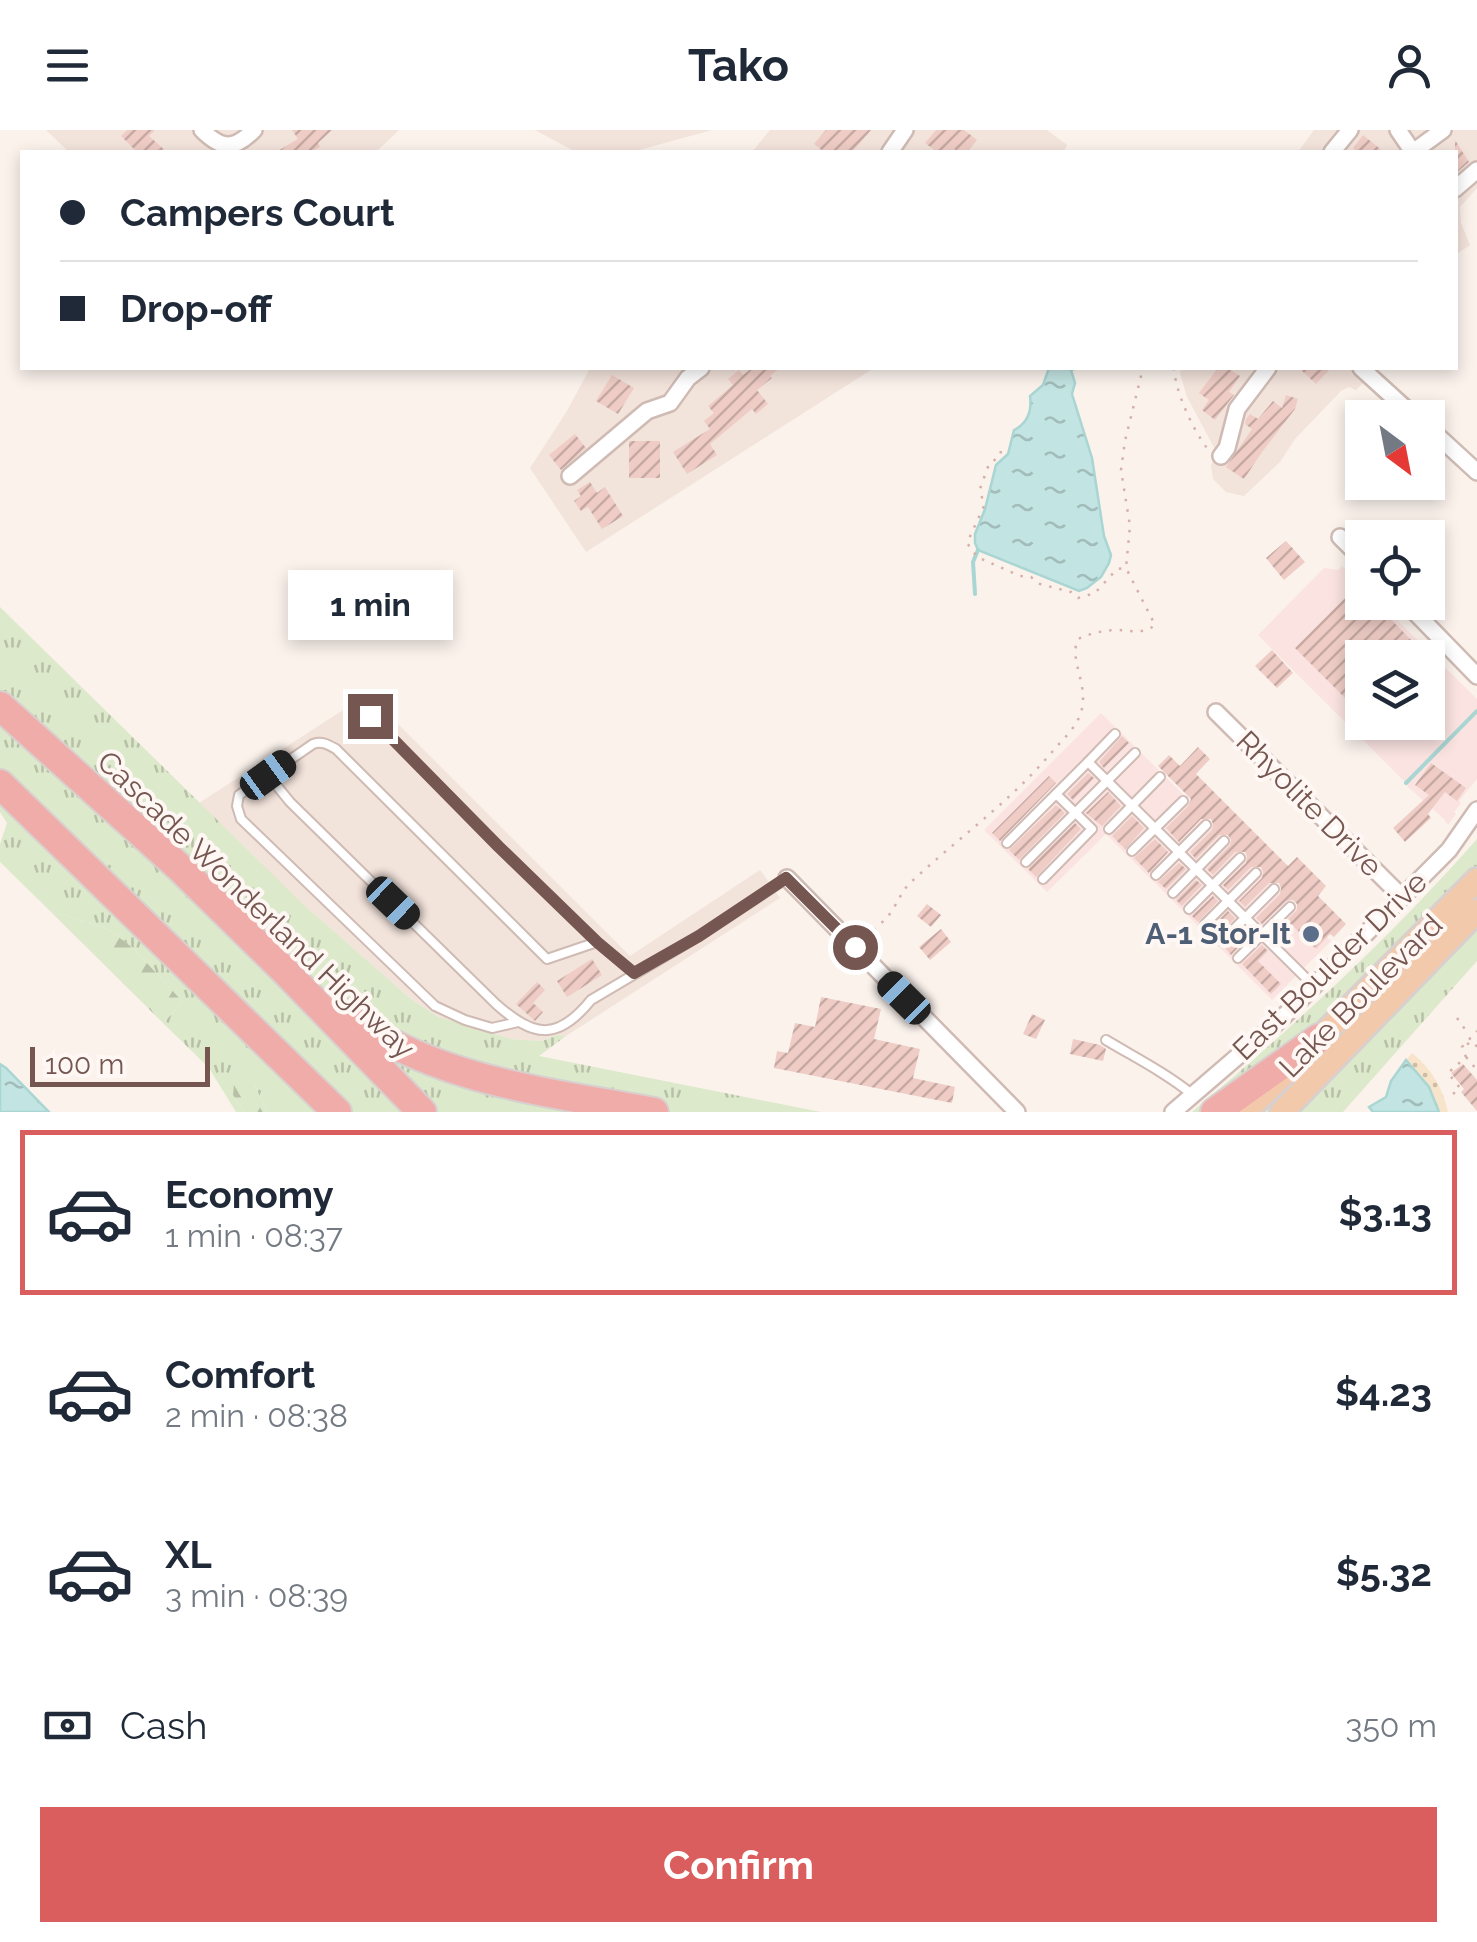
<!DOCTYPE html>
<html lang="en">
<head>
<meta charset="utf-8">
<style>
	body { margin:0; font-family:Raleway,sans-serif; background:#f6f6f7; color:#1f2937; height:100vh; display:flex; flex-direction:column; font-size:38px; white-space:nowrap }
	* { box-sizing:border-box; margin:0 }
	p { font-size:32px; color:#747a83 }
	.icon { flex:none; width:55px; height:55px; fill:none; stroke:currentColor; stroke-width:2; stroke-linecap:round; stroke-linejoin:round }
	.map { position:relative; height:982px; overflow:hidden }
	.side { display:flex; flex-direction:column; background:#fff; flex:1 }
	.side>* { flex:none }
	.banner { position:absolute; left:20px; top:20px; width:1438px; height:220px; border-radius:0px; box-shadow:0 5px 15px #0003; display:grid; align-content:center; height:220px; padding:0 40px; background:#fff }
	.needle { width:65px; rotate:148deg }
	.tools { position:absolute; left:1345px; top:270px; display:grid; gap:20px }
	.tools a { display:grid; place-items:center; width:100px; height:100px; border-radius:0px; background:#fff; box-shadow:0 5px 15px #0003; font-size:50px }
	.scale { position:absolute; left:30px; bottom:25px; width:180px; box-sizing:border-box; padding-left:10px; border:5px solid #755650; border-top:0; font-size:28px; line-height:35px; white-space:nowrap; color:#755650; -webkit-text-stroke:8px #fef7f3; paint-order:stroke }
	.end { position:absolute; width:45px; height:45px; margin:-22px; border:12px solid #755650; background:#fff; box-shadow:0 0 0 5px #fff }
	.from { border-radius:50% }
	.bubble { position:absolute; height:70px; border-radius:0px; background:#fff; box-shadow:0 5px 15px #0003; font-size:32px; font-weight:700; line-height:70px; text-align:center }
	.car { position:absolute; width:30px; height:60px; margin:-30px -15px; border-radius:12px; box-shadow:0 0 8px 2px #0007; background:linear-gradient(#222 24%,#8ab4d8 0 40%,#222 0 76%,#8ab4d8 0 86%,#222 0) }
	.banner b { display:flex; align-items:center; gap:35px; height:95px; font-size:38px }
	.banner b+b { border-top:2px solid #e0e1e3 }
	.banner i { width:25px; height:25px; background:#1f2937 }
	ul { padding:18px 0 0; list-style:none }
	li { display:flex; align-items:center; gap:30px; height:165px; margin:0 20px 15px; padding:0 20px; border:5px solid transparent; border-radius:0px }
	li div { flex:1 }
	li b { display:block; font-size:38px }
	li em { font-style:normal; font-weight:700 }
	li.selected { border-color:#da5e5d }
	li>.icon { width:90px; height:90px; stroke-width:1.5 }
	.pay { display:flex; align-items:center; gap:25px; height:110px; padding:0 40px; font-size:38px }
	.pay p { margin-inline-start:auto }
	.button { display:flex; gap:20px; margin-top:auto; padding:20px 40px }
	.button a { flex:1; height:115px; border-radius:0px; background:#da5e5d; color:#fff; font-size:40px; font-weight:700; line-height:115px; text-align:center }
	header { display:flex; justify-content:space-between; align-items:center; height:130px; padding:0 40px; background:#fff; font-size:45px; font-weight:700 }
	.map>svg:first-child { display:block }
</style>
</head>
<body>
<header><svg class="icon" aria-label="menu" viewBox="0 0 24 24"><path d="M4 6h16M4 12h16M4 18h16"/></svg>Tako<svg class="icon" aria-label="person" viewBox="0 0 24 24"><circle cx="12" cy="8" r="4"/><path d="M4 21q1-7 8-7t8 7"/></svg></header>
<div class="map">
<svg width="1477" height="982" viewBox="0 0 1477 982">
	<defs>
		<pattern id="grass-tufts" width="24" height="20" patternUnits="userSpaceOnUse" patternTransform="scale(2.5)"><rect width="24" height="20" fill="#dde9cb"/><path d="M3 7l-1-3M5 7V3M7 7l1-3M15 17l-1-3M17 17v-4M19 17l1-3" fill="none" stroke="#b8c0a7"/></pattern>
		<pattern id="forest-firs" width="22" height="20" patternUnits="userSpaceOnUse" patternTransform="scale(2.5)"><rect width="22" height="20" fill="#dde9cb"/><path d="M5 1l3.5 6h-7zM16 11l3.5 6h-7z" fill="#b8c0a7"/></pattern>
		<pattern id="sand-dots" width="8" height="8" patternUnits="userSpaceOnUse" patternTransform="scale(2.5)"><rect width="8" height="8" fill="#f7e4ca"/><path d="M2 2h.1M6 6h.1" fill="none" stroke="#cdbca6" stroke-width="1.8" stroke-linecap="round"/></pattern>
		<pattern id="water-ripples" width="26" height="14" patternUnits="userSpaceOnUse" patternTransform="scale(2.5)"><rect width="26" height="14" fill="#c2e4e2"/><path d="M2 4q2-2 4 0t4 0M15 11q2-2 4 0t4 0" fill="none" stroke="#a2bcba"/></pattern>
		<pattern id="building-hatch" width="6" height="6" patternUnits="userSpaceOnUse" patternTransform="scale(2.5)"><rect width="6" height="6" fill="#efcdc6"/><path d="M-1 1l2-2M0 6l6-6M5 7l2-2" fill="none" stroke="#c6a9a3"/></pattern>
	</defs>
	<rect width="100%" height="100%" fill="#fbf2ec"/>
	<g fill="#f2e3db">
		<path d="M 46,0 L 399,0 L 376,22 L 69,22 Z"/>
		<path d="M 535,0 L 712,0 L 632,22 L 576,22 Z"/>
		<path d="M 770,0 L 1047,0 L 1067,15 L 1064,22 L 752,22 Z"/>
		<path d="M 1314,0 L 1477,0 L 1477,58 L 1460,77 L 1461,93 L 1470,115 L 1455,125 L 1455,22 L 1298,22 Z"/>
		<path d="M 590,238 L 874,238 L 586,422 L 530,338 L 567,281 Z"/>
		<path d="M 1181,238 L 1372,238 L 1375,241 L 1356,260 L 1349,257 L 1341,261 L 1295,309 L 1280,332 L 1244,366 L 1226,362 L 1213,349 L 1211,335 L 1217,323 L 1187,267 L 1180,243 Z"/>
		<path d="M 368,564 L 630,826 L 760,740 L 780,768 L 566,906 L 556,905 L 542,911 L 511,909 L 441,888 L 412,870 L 304,775 L 199,673 Z"/>
	</g>
	<g fill="#fae3e1" fill-rule="evenodd">
		<path d="M 1342,436 L 1362,454 L 1362,472 L 1380,473 L 1477,569 L 1477,649 L 1459,671 L 1461,673 L 1454,682 L 1456,684 L 1448,695 L 1444,689 L 1408,657 L 1406,653 L 1258,505 L 1324,438 L 1338,440 ZM 1362,528 L 1428,528 L 1428,592 L 1362,592 Z"/>
		<path d="M 1101,583 L 1331,811 L 1272,870 L 1106,704 L 1047,762 L 984,700 Z"/>
	</g>
	<g fill="url(#grass-tufts)">
		<path d="M 0,477 L 304,775 L 412,870 L 439,887 L 511,909 L 542,911 L 556,905 L 566,906 L 539,926 L 821,982 L 267,982 L 254,954 L 233,965 L 244,982 L 236,982 L 209,938 L 163,893 L 183,872 L 133,818 L 108,799 L 50,781 L 0,732 L 0,714 L 7,693 L 0,682 Z"/>
		<path d="M 1477,709 L 1477,831 L 1343,982 L 1192,982 C 1292,898 1390,808 1477,709 Z"/>
	</g>
	<g fill="url(#forest-firs)">
		<path d="M 50,781 L 108,799 L 133,818 L 183,872 L 163,893 Z"/>
		<path d="M 243,950 L 254,954 L 267,982 L 244,982 L 233,965 L 234,955 Z"/>
	</g>
	<path fill="url(#sand-dots)" d="M 1412,923 C 1431,938 1443,958 1448,982 L 1439,982 L 1429,957 L 1406,930 Z"/>
	<g fill="url(#water-ripples)" stroke="#a9d5d2" stroke-width="2.5">
		<path d="M 1049,238 L 1077,238 L 1071,240 L 1075,253 L 1072,264 L 1092,328 L 1104,406 L 1111,425 L 1109,433 L 1101,447 L 1087,458 L 1079,461 L 978,420 L 975,413 L 975,404 L 985,379 L 996,335 L 1008,324 L 1014,300 C 1028,293 1032,281 1030,266 L 1043,255 Z"/>
		<path d="M 1406,930 L 1429,957 L 1439,982 L 1373,982 L 1369,977 L 1386,967 L 1391,951 Z"/>
		<path d="M 0,934 L 6,938 L 49,982 L 0,982 Z"/>
	</g>
	<g fill="none" stroke-linecap="round" stroke-linejoin="round">
		<g stroke="#a9d5d2" stroke-width="4">
			<path d="M 975,464 L 973,432 L 978,420"/>
			<path d="M 1406,653 L 1477,581"/>
		</g>
	</g>
	<g fill="url(#building-hatch)">
		<path d="M 127,0 L 155,0 L 149,6 L 167,22 L 137,22 L 121,6 Z"/>
		<path d="M 292,0 L 332,0 L 318,13 L 320,17 L 311,22 L 276,22 L 298,9 Z"/>
		<path d="M 826,0 L 871,0 L 852,22 L 824,22 L 814,14 Z"/>
		<path d="M 936,0 L 964,0 L 977,10 L 967,22 L 958,22 L 954,19 L 951,22 L 937,22 L 925,13 Z"/>
		<path d="M 1363,5 L 1384,22 L 1358,22 L 1353,18 Z"/>
		<path d="M 1455,10 L 1469,32 L 1455,44 Z"/>
		<path d="M 752,238 L 780,238 L 770,246 L 772,248 L 757,260 L 768,274 L 756,284 L 752,279 L 710,314 L 717,325 L 687,344 L 673,322 L 710,299 L 704,291 L 714,283 L 708,276 L 733,255 L 728,249 L 739,240 L 743,245 Z"/>
		<path d="M 1218,238 L 1227,238 L 1240,246 L 1229,262 L 1234,265 L 1215,290 L 1202,280 L 1209,270 L 1199,263 Z"/>
		<path d="M 1299,238 L 1331,238 L 1316,254 Z"/>
		<path d="M 612,245 L 634,258 L 618,284 L 596,271 Z"/>
		<path d="M 1286,265 L 1298,269 L 1295,279 L 1262,322 L 1244,349 L 1226,337 L 1252,299 L 1245,294 L 1246,289 L 1250,284 L 1258,289 L 1273,271 L 1282,278 Z"/>
		<path d="M 575,304 L 586,318 L 561,340 L 549,325 Z"/>
		<rect x="629" y="311" width="31" height="37"/>
		<path d="M 590,352 L 597,363 L 605,357 L 623,386 L 602,399 L 588,377 L 581,381 L 574,371 L 581,366 L 577,360 Z"/>
		<path d="M 1286,411 L 1305,432 L 1284,450 L 1266,428 Z"/>
		<path d="M 1357,456 L 1362,461 L 1362,472 L 1374,472 L 1414,513 L 1399,528 L 1362,528 L 1362,563 L 1351,574 L 1295,518 Z"/>
		<path d="M 1272,520 L 1293,543 L 1277,558 L 1255,536 Z"/>
		<path d="M 1122,606 L 1129,613 L 1104,638 L 1099,632 Z"/>
		<path d="M 1198,617 L 1210,629 L 1196,644 L 1288,736 L 1297,727 L 1326,756 L 1318,766 L 1346,794 L 1334,807 L 1330,804 L 1316,819 L 1293,796 L 1279,811 L 1273,804 L 1297,780 L 1297,774 L 1293,770 L 1286,771 L 1262,794 L 1256,788 L 1280,764 L 1281,758 L 1279,753 L 1269,753 L 1245,777 L 1239,771 L 1262,748 L 1263,742 L 1261,737 L 1251,737 L 1228,760 L 1223,755 L 1246,733 L 1247,727 L 1245,722 L 1235,722 L 1213,745 L 1207,739 L 1230,715 L 1231,710 L 1228,705 L 1219,705 L 1196,729 L 1190,722 L 1212,700 L 1213,694 L 1211,689 L 1201,689 L 1179,712 L 1166,698 L 1188,676 L 1191,669 L 1158,636 L 1169,625 L 1180,636 Z"/>
		<path d="M 1431,633 L 1466,658 L 1457,671 L 1445,662 L 1428,684 L 1431,688 L 1405,712 L 1393,698 L 1429,665 L 1415,655 Z"/>
		<path d="M 1088,643 L 1094,648 L 1073,670 L 1067,664 Z"/>
		<path d="M 1049,646 L 1056,653 L 1000,711 L 992,703 Z"/>
		<path d="M 1108,662 L 1121,676 L 1102,696 L 1086,683 Z"/>
		<path d="M 1056,675 L 1065,683 L 1019,730 L 1009,720 Z"/>
		<path d="M 1132,686 L 1144,698 L 1125,719 L 1112,706 Z"/>
		<path d="M 1075,693 L 1081,699 L 1036,747 L 1028,739 Z"/>
		<path d="M 1155,709 L 1168,722 L 1149,743 L 1134,728 Z"/>
		<path d="M 1179,733 L 1186,739 L 1166,759 L 1158,752 Z"/>
		<path d="M 1196,750 L 1202,755 L 1182,776 L 1176,770 Z"/>
		<path d="M 1213,766 L 1218,771 L 1198,792 L 1192,786 Z"/>
		<path d="M 927,774 L 941,785 L 931,797 L 917,786 Z"/>
		<path d="M 1228,781 L 1235,788 L 1215,808 L 1208,801 Z"/>
		<path d="M 1245,798 L 1251,804 L 1231,825 L 1225,818 Z"/>
		<path d="M 941,799 L 951,812 L 930,830 L 919,817 Z"/>
		<path d="M 1262,815 L 1268,821 L 1258,831 L 1281,854 L 1271,864 L 1242,834 Z"/>
		<path d="M 592,829 L 602,845 L 567,867 L 557,851 Z"/>
		<path d="M 537,852 L 545,860 L 533,873 L 543,882 L 535,891 L 516,874 Z"/>
		<path d="M 821,867 L 881,879 L 874,909 L 920,919 L 913,948 L 955,957 L 952,973 L 774,938 L 777,921 L 788,923 L 795,893 L 815,897 Z"/>
		<path d="M 1032,884 L 1045,890 L 1036,909 L 1023,904 Z"/>
		<path d="M 1073,909 L 1100,915 L 1106,919 L 1103,931 L 1070,924 Z"/>
		<path d="M 1463,934 L 1477,950 L 1477,981 L 1461,962 L 1464,959 L 1451,943 Z"/>
	</g>
	<g fill="none" stroke-linecap="round" stroke-linejoin="round">
		<g stroke="#cfbbb4" stroke-width="12">
			<g id="lane">
				<path d="M 363,584 L 373,589 L 499,717 L 597,812 L 634,843"/>
				<path d="M 1088,632 L 1115,604"/>
				<path d="M 268,645 L 290,672 L 496,874 C 533,907 557,912 591,870 L 699,806 L 787,748"/>
				<path d="M 1109,699 L 1160,647"/>
				<path d="M 1007,713 L 1088,632 L 1314,856"/>
				<path d="M 1132,721 L 1183,671"/>
				<path d="M 1026,732 L 1135,623"/>
				<path d="M 1156,745 L 1206,695"/>
				<path d="M 1043,749 L 1092,699 L 1056,664"/>
				<path d="M 1173,763 L 1224,711"/>
				<path d="M 1189,779 L 1240,728"/>
				<path d="M 1205,794 L 1256,743"/>
				<path d="M 1222,811 L 1274,759"/>
				<path d="M 1238,828 L 1290,777"/>
				<path d="M 518,892 L 492,898 L 465,890 L 435,876 L 241,689 L 237,676 L 239,665 L 313,614 C 322,611 327,614 336,619 L 547,829 L 597,812"/>
				<path d="M 1106,910 C 1136,928 1166,943 1193,965"/>
			</g>
		</g>
		<g stroke="#cfbbb4" stroke-width="20">
			<g id="street">
				<path d="M 202,0 C 222,20 234,20 254,0"/>
				<path d="M 1398,0 L 1413,22"/>
				<path d="M 890,22 L 905,0"/>
				<path d="M 1332,22 L 1350,0"/>
				<path d="M 1413,22 L 1443,0"/>
				<path d="M 1455,59 L 1477,40"/>
				<path d="M 1361,238 L 1416,288"/>
				<path d="M 1428,297 L 1477,342"/>
				<path d="M 1221,326 L 1227,318 L 1237,279 L 1268,238"/>
				<path d="M 570,346 L 647,281 L 670,273 L 688,248 L 701,238"/>
				<path d="M 1340,407 L 1362,429"/>
				<path d="M 1405,472 L 1477,546"/>
				<path d="M 1216,582 L 1402,767"/>
				<path d="M 787,748 L 1017,982"/>
				<path d="M 1173,982 L 1281,889 L 1449,720 L 1477,680"/>
			</g>
		</g>
		<g stroke="#d8d0ce" stroke-width="28">
			<g id="primary">
				<path d="M 1310,918 L 1477,750"/>
				<path d="M 1245,982 L 1284,944"/>
				<path d="M 1282,982 L 1477,781"/>
			</g>
		</g>
		<g stroke="#d8d0ce" stroke-width="32">
			<g id="highway">
				<path d="M 0,576 L 179,737 L 285,841 L 422,982"/>
				<path d="M 0,654 L 337,982"/>
				<path d="M 340,882 C 435,951 543,961 654,982"/>
				<path d="M 1215,982 L 1319,908"/>
			</g>
		</g>
		<g stroke="#d4b0a9" stroke-width="2.5" stroke-dasharray="2.5 8" stroke-linecap="butt">
			<path d="M 1174,238 C 1175,261 1193,300 1207,318"/>
			<path d="M 1001,321 L 1000,326 L 989,334 L 980,359 L 984,376 L 967,413 L 977,427 L 1020,446 L 1031,447 L 1040,454 L 1071,462 L 1078,468 L 1095,463 L 1117,439 L 1125,438"/>
			<path d="M 866,807 C 875,798 887,790 893,779 C 899,770 902,761 910,753 C 957,709 1010,672 1052,622 C 1062,610 1075,599 1080,585 C 1091,557 1068,531 1078,509 C 1089,504 1101,501 1113,500 C 1129,499 1141,506 1155,495 L 1126,438 L 1130,396 L 1121,340 L 1125,311 L 1143,238"/>
			<path d="M 1457,888 L 1469,905"/>
			<path d="M 1467,913 L 1474,918 L 1477,915"/>
			<path d="M 1466,927 L 1477,940"/>
			<path d="M 1453,964 L 1460,958 L 1448,943 L 1466,927 L 1462,917 L 1477,901"/>
		</g>
		<use href="#lane" stroke="#fff" stroke-width="8"/>
		<use href="#street" stroke="#fff" stroke-width="15"/>
		<use href="#primary" stroke="#f3c9ab" stroke-width="22"/>
		<use href="#highway" stroke="#f0aca9" stroke-width="28"/>
	</g>
	<g fill="none" stroke-linecap="round" stroke-linejoin="round">
		<path stroke="#755650" stroke-width="12" d="M 370,586 L 499,717 L 597,812 L 634,843 L 699,806 L 786,748 L 855,817"/>
	</g>
	<circle fill="#5c6f8a" stroke="#fef7f3" stroke-width="4" cx="1311" cy="804" r="10"/>
	<g text-anchor="middle" stroke-width="8" stroke-linejoin="round" paint-order="stroke">
		<g font-size="30" fill="#755650" stroke="#fef7f3">
			<text transform="translate(1309 674) rotate(45)" y="10">Rhyolite Drive</text>
			<text transform="translate(256 775) rotate(44)" y="10">Cascade Wonderland Highway</text>
			<text transform="translate(1330 836) rotate(-44)" y="10">East Boulder Drive</text>
			<text transform="translate(1361 866) rotate(-45)" y="10">Lake Boulevard</text>
		</g>
		<g font-size="30" font-weight="bold" fill="#4e5e75" stroke="#fef7f3" text-anchor="end">
			<text x="1291" y="814">A-1 Stor-It</text>
		</g>
	</g>
</svg>
<div class="tools">
<a><svg class="needle" viewBox="-14 -14 28 28"><path d="M0-13l5 13h-10z" fill="#e53935"/><path d="M0 13l5-13h-10z" fill="#747a83"/></svg></a>
<a><svg class="icon" aria-label="locate" viewBox="0 0 24 24"><circle cx="12" cy="12" r="6"/><path d="M12 2v4M12 18v4M2 12h4M18 12h4"/></svg></a>
<a><svg class="icon" aria-label="layers" viewBox="0 0 24 24"><path d="M12 4l9 5-9 5-9-5zM3 14l9 5 9-5"/></svg></a>
</div>
<div class="scale">100 m</div>
<i class="end from" style="left:855px;top:817px"></i>
<i class="end" style="left:370px;top:586px"></i>
<div class="bubble" style="left:288px;top:440px;width:165px">1 min</div>
<i class="car" style="left:268px;top:645px;rotate:54deg"></i>
<i class="car" style="left:393px;top:773px;rotate:134deg"></i>
<i class="car" style="left:904px;top:868px;rotate:315deg"></i>
<div class="banner">
<b><i class="from"></i>Campers Court</b>
<b><i></i>Drop-off</b>
</div>
</div>
<section class="side">
<ul>
<li class="selected"><svg class="icon" aria-label="car" viewBox="0 0 24 24"><path d="M5 17H2v-5l4-1 3-4h7l3 4 3 1v5h-3M9 17h6M6 11h13"/><circle cx="7" cy="17" r="2"/><circle cx="17" cy="17" r="2"/></svg><div><b>Economy</b><p>1 min · 08:37</p></div><em>$3.13</em></li>
<li><svg class="icon" aria-label="car" viewBox="0 0 24 24"><path d="M5 17H2v-5l4-1 3-4h7l3 4 3 1v5h-3M9 17h6M6 11h13"/><circle cx="7" cy="17" r="2"/><circle cx="17" cy="17" r="2"/></svg><div><b>Comfort</b><p>2 min · 08:38</p></div><em>$4.23</em></li>
<li><svg class="icon" aria-label="car" viewBox="0 0 24 24"><path d="M5 17H2v-5l4-1 3-4h7l3 4 3 1v5h-3M9 17h6M6 11h13"/><circle cx="7" cy="17" r="2"/><circle cx="17" cy="17" r="2"/></svg><div><b>XL</b><p>3 min · 08:39</p></div><em>$5.32</em></li>
</ul>
<div class="pay"><svg class="icon" aria-label="cash" viewBox="0 0 24 24"><path d="M3 7h18v10H3z"/><circle cx="12" cy="12" r="2"/></svg>Cash<p>350 m</p></div>
<div class="button"><a>Confirm</a></div>
</section>
</body>
</html>
